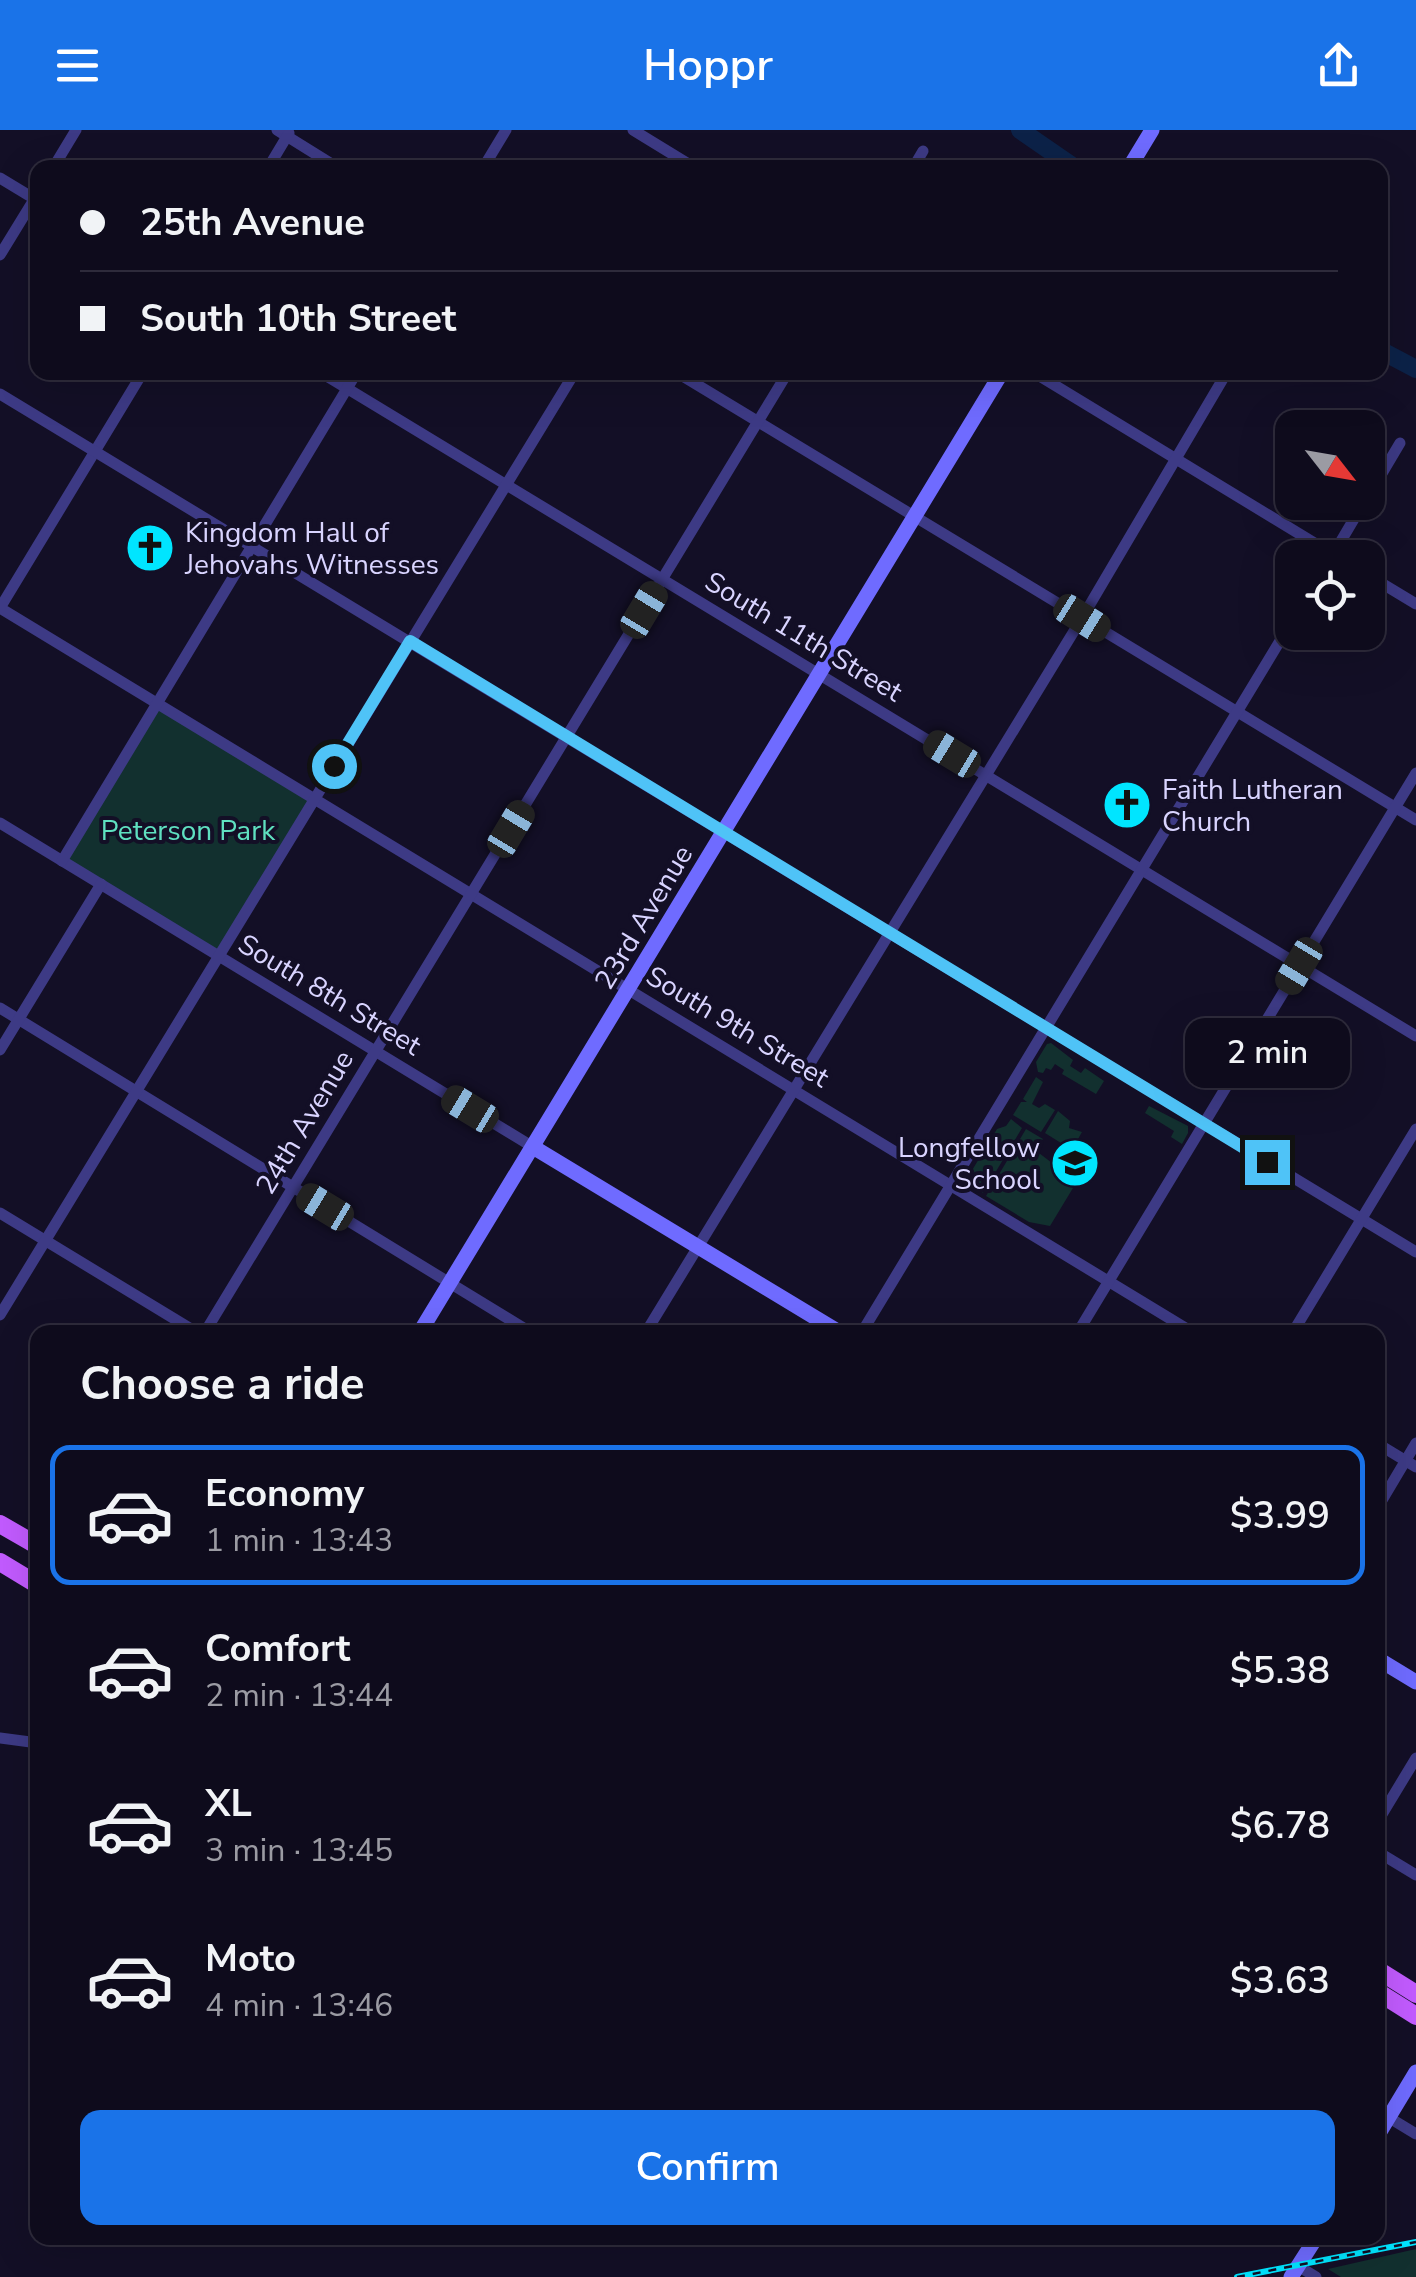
<!DOCTYPE html>
<html lang="en">
<head>
<meta charset="utf-8">
<style>
	body { margin:0; font-family:"Nunito Sans",sans-serif; background:#171425; color:#f1f3f6; height:100vh; display:flex; flex-direction:column; font-size:38px; white-space:nowrap }
	* { box-sizing:border-box; margin:0 }
	p { font-size:32px; color:#9b9ba3 }
	.icon { flex:none; width:55px; height:55px; fill:none; stroke:currentColor; stroke-width:2; stroke-linecap:round; stroke-linejoin:round }
	.map { position:relative; flex:1; overflow:hidden }
	.sheet { position:absolute; left:30px; top:1195px; width:1355px; height:920px; display:flex; flex-direction:column; background:#0e0b1c; border-radius:20px; box-shadow:0 10px 40px #0002,0 0 0 2px #2e2b3b }
	.sheet>* { flex:none }
	.top-card { position:absolute; left:30px; top:30px; width:1358px; height:220px; border-radius:20px; box-shadow:0 10px 40px #0002,0 0 0 2px #2e2b3b; display:grid; align-content:center; height:220px; padding:0 50px; background:#0e0b1c }
	.needle { width:65px; rotate:121deg }
	.buttons { position:absolute; left:1275px; top:280px; display:grid; gap:20px }
	.buttons a { display:grid; place-items:center; width:110px; height:110px; border-radius:20px; background:#0e0b1c; box-shadow:0 10px 40px #0002,0 0 0 2px #2e2b3b; font-size:50px }
	.end { position:absolute; width:45px; height:45px; margin:-22px; border:12px solid #4fc3f7; background:#111; box-shadow:0 0 0 5px #111 }
	.from { border-radius:50% }
	.bubble { position:absolute; height:70px; border-radius:20px; background:#0e0b1c; box-shadow:0 10px 40px #0002,0 0 0 2px #2e2b3b; font-size:32px; font-weight:600; line-height:70px; text-align:center }
	.car { position:absolute; width:30px; height:60px; margin:-30px -15px; border-radius:12px; box-shadow:0 0 8px 2px #0007; background:linear-gradient(#222 24%,#8ab4d8 0 40%,#222 0 76%,#8ab4d8 0 86%,#222 0) }
	.top-card b { display:flex; align-items:center; gap:35px; height:95px; font-size:38px }
	.top-card b+b { border-top:2px solid #2e2b3b }
	.top-card i { width:25px; height:25px; background:#f1f3f6 }
	ul { padding:0; list-style:none }
	li { display:flex; align-items:center; gap:30px; height:140px; margin:0 20px 15px; padding:0 30px; border:5px solid transparent; border-radius:20px }
	li div { flex:1 }
	li b { display:block; font-size:38px }
	li em { font-style:normal; font-weight:600 }
	li.on { border-color:#1a73e8 }
	li>.icon { width:90px; height:90px; stroke-width:1.5 }
	h2 { padding:0 50px; font-size:45px; line-height:120px }
	.action { display:flex; gap:20px; margin-top:auto; padding:20px 50px }
	.action a { flex:1; height:115px; border-radius:20px; background:#1a73e8; color:#fff; font-size:40px; font-weight:600; line-height:115px; text-align:center }
	header { display:flex; justify-content:space-between; align-items:center; height:130px; padding:0 50px; background:#1a73e8; color:#fff; font-size:45px; font-weight:600 }
	.map>svg:first-child { display:block }
</style>
</head>
<body>
<header><svg class="icon" aria-label="menu" viewBox="0 0 24 24"><path d="M4 6h16M4 12h16M4 18h16"/></svg>Hoppr<svg class="icon" aria-label="share" viewBox="0 0 24 24"><path d="M12 15V3M7 8l5-5 5 5M5 13v7h14v-7"/></svg></header>
<div class="map">
<svg width="1416" height="2147" viewBox="0 0 1416 2147">
	<rect width="100%" height="100%" fill="#130f26"/>
	<g fill="#12302f">
		<path d="M 157,573 L 315,669 L 219,826 L 63,731 Z"/>
		<path d="M 1051,913 L 1073,930 L 1070,936 L 1081,943 L 1085,938 L 1104,951 L 1096,964 L 1062,944 L 1064,940 L 1055,934 L 1051,940 L 1046,938 L 1043,943 L 1038,942 L 1036,932 L 1047,914 Z"/>
		<path d="M 1036,947 L 1043,952 L 1032,974 L 1039,978 L 1045,974 L 1055,980 L 1041,1002 L 1013,985 L 1021,972 L 1027,972 L 1023,969 Z"/>
		<path d="M 1149,976 L 1188,996 L 1188,1003 L 1182,1014 L 1171,1007 L 1174,1001 L 1145,983 Z"/>
		<path d="M 1058,981 L 1070,991 L 1069,998 L 1082,1002 L 1074,1016 L 1069,1018 L 1045,1003 Z"/>
		<path d="M 1011,989 L 1022,998 L 983,1063 L 971,1056 L 968,1047 L 997,999 L 1006,996 Z"/>
		<path d="M 1026,999 L 1043,1009 L 1035,1020 L 1056,1036 L 1055,1046 L 1073,1058 L 1050,1096 L 1029,1092 L 986,1066 Z"/>
		<path d="M 1416,2119 L 1416,2147 L 1341,2147 L 1328,2139 Z"/>
	</g>
	<g fill="none" stroke-linecap="round" stroke-linejoin="round">
		<g stroke="#0c2248" stroke-width="18">
			<path d="M 1020,0 L 1075,38"/>
			<path d="M 1380,220 L 1416,239"/>
		</g>
		<g stroke="#3d3a85" stroke-width="11">
			<path d="M 277,0 L 338,38"/>
			<path d="M 633,0 L 695,38"/>
			<path d="M 53,38 L 76,0"/>
			<path d="M 268,38 L 289,3"/>
			<path d="M 483,38 L 506,0"/>
			<path d="M 913,38 L 923,21"/>
			<path d="M 0,48 L 38,71"/>
			<path d="M 0,125 L 38,63"/>
			<path d="M 143,242 L 0,478 L 1192,1202"/>
			<path d="M 320,242 L 1416,906"/>
			<path d="M 676,242 L 1416,690"/>
			<path d="M 1033,242 L 1339,428"/>
			<path d="M 0,264 L 1416,1122"/>
			<path d="M 1368,367 L 1400,313"/>
			<path d="M 1331,428 L 1364,372"/>
			<path d="M 1368,445 L 1416,474"/>
			<path d="M 0,693 L 533,1017"/>
			<path d="M 62,731 L 357,242"/>
			<path d="M 0,878 L 530,1202"/>
			<path d="M 0,920 L 101,754"/>
			<path d="M 0,1083 L 196,1202"/>
			<path d="M 0,1185 L 575,242"/>
			<path d="M 205,1202 L 788,242"/>
			<path d="M 646,1202 L 1082,488 L 1227,242"/>
			<path d="M 862,1202 L 1292,491"/>
			<path d="M 1078,1202 L 1416,643"/>
			<path d="M 1293,1202 L 1416,999"/>
			<path d="M 1378,1314 L 1416,1337"/>
			<path d="M 1378,1377 L 1416,1313"/>
			<path d="M 0,1608 L 38,1613"/>
			<path d="M 1378,1691 L 1416,1628"/>
			<path d="M 1378,1722 L 1416,1745"/>
			<path d="M 1388,1987 L 1416,2004"/>
			<path d="M 1298,2136 L 1316,2147"/>
		</g>
		<g stroke="#6f6bff" stroke-width="15">
			<path d="M 1129,38 L 1152,0"/>
			<path d="M 533,1017 L 839,1202"/>
			<path d="M 420,1202 L 1002,242"/>
			<path d="M 1378,1529 L 1416,1552"/>
			<path d="M 1378,2005 L 1416,1942"/>
			<path d="M 1291,2147 L 1316,2108"/>
		</g>
		<g stroke="#c25bff" stroke-width="18">
			<path d="M 0,1394 L 38,1416"/>
			<path d="M 0,1432 L 38,1455"/>
			<path d="M 1378,1840 L 1416,1864"/>
			<path d="M 1378,1862 L 1416,1886"/>
		</g>
		<g stroke="#00e5ff" stroke-width="6">
			<path id="rail" d="M 1237,2147 L 1416,2112"/>
		</g>
		<use href="#rail" stroke="#130f26" stroke-width="2.5" stroke-dasharray="8" stroke-linecap="butt"/>
	</g>
	<g fill="none" stroke-linecap="round" stroke-linejoin="round">
		<path stroke="#4fc3f7" stroke-width="12" d="M 334,636 L 410,511 L 1267,1032"/>
	</g>
	<defs>
		<g id="church-disc" transform="scale(2.5)"><circle r="9.5" fill="#00e5ff" stroke="#130f26"/><path d="M-1.2-6h2.4v3.5h3.3v2.4h-3.3V6h-2.4V-.1h-3.3v-2.4h3.3Z" fill="#111"/></g>
		<g id="school-disc" transform="scale(2.5)"><circle r="9.5" fill="#00e5ff" stroke="#130f26"/><path d="M0-5L7-2L0 1L-7-2ZM-4 1L0 2.5L4 1V4Q0 6-4 4Z" fill="#111"/></g>
	</defs>
	<g fill-rule="evenodd">
		<use href="#church-disc" x="150" y="418"/>
		<use href="#church-disc" x="1127" y="675"/>
		<use href="#school-disc" x="1075" y="1033"/>
	</g>
	<g text-anchor="middle" stroke-width="8" stroke-linejoin="round" paint-order="stroke">
		<g font-size="28" fill="#d9d4ff" stroke="#130f26" text-anchor="start">
			<text x="185" y="412">Kingdom Hall of<tspan x="185" dy="32">Jehovahs Witnesses</tspan></text>
			<text x="1162" y="669">Faith Lutheran<tspan x="1162" dy="32">Church</tspan></text>
			<text x="1040" y="1027" text-anchor="end">Longfellow<tspan x="1040" dy="32">School</tspan></text>
		</g>
		<g font-size="28" fill="#d9d4ff" stroke="#130f26">
			<text transform="translate(804 506) rotate(31)" y="10">South 11th Street</text>
			<text transform="translate(643 787) rotate(-59)" y="10">23rd Avenue</text>
			<text transform="translate(330 864) rotate(31)" y="10">South 8th Street</text>
			<text transform="translate(738 896) rotate(31)" y="10">South 9th Street</text>
			<text transform="translate(304 992) rotate(-59)" y="10">24th Avenue</text>
		</g>
		<g font-size="28" fill="#5fe0c0" stroke="#130f26">
			<text x="188" y="710">Peterson Park</text>
		</g>
	</g>
</svg>
<div class="buttons">
<a><svg class="needle" viewBox="-14 -14 28 28"><path d="M0-13l5 13h-10z" fill="#e53935"/><path d="M0 13l5-13h-10z" fill="#9b9ba3"/></svg></a>
<a><svg class="icon" aria-label="locate" viewBox="0 0 24 24"><circle cx="12" cy="12" r="6"/><path d="M12 2v4M12 18v4M2 12h4M18 12h4"/></svg></a>
</div>
<i class="end from" style="left:334px;top:636px"></i>
<i class="end" style="left:1267px;top:1032px"></i>
<div class="bubble" style="left:1185px;top:888px;width:165px">2 min</div>
<i class="car" style="left:644px;top:480px;rotate:31deg"></i>
<i class="car" style="left:1082px;top:488px;rotate:122deg"></i>
<i class="car" style="left:952px;top:624px;rotate:301deg"></i>
<i class="car" style="left:511px;top:699px;rotate:31deg"></i>
<i class="car" style="left:1299px;top:836px;rotate:211deg"></i>
<i class="car" style="left:470px;top:979px;rotate:301deg"></i>
<i class="car" style="left:325px;top:1077px;rotate:301deg"></i>
<div class="top-card">
<b><i class="from"></i>25th Avenue</b>
<b><i></i>South 10th Street</b>
</div>
<section class="sheet">
<h2>Choose a ride</h2>
<ul>
<li class="on"><svg class="icon" aria-label="car" viewBox="0 0 24 24"><path d="M5 17H2v-5l4-1 3-4h7l3 4 3 1v5h-3M9 17h6M6 11h13"/><circle cx="7" cy="17" r="2"/><circle cx="17" cy="17" r="2"/></svg><div><b>Economy</b><p>1 min · 13:43</p></div><em>$3.99</em></li>
<li><svg class="icon" aria-label="car" viewBox="0 0 24 24"><path d="M5 17H2v-5l4-1 3-4h7l3 4 3 1v5h-3M9 17h6M6 11h13"/><circle cx="7" cy="17" r="2"/><circle cx="17" cy="17" r="2"/></svg><div><b>Comfort</b><p>2 min · 13:44</p></div><em>$5.38</em></li>
<li><svg class="icon" aria-label="car" viewBox="0 0 24 24"><path d="M5 17H2v-5l4-1 3-4h7l3 4 3 1v5h-3M9 17h6M6 11h13"/><circle cx="7" cy="17" r="2"/><circle cx="17" cy="17" r="2"/></svg><div><b>XL</b><p>3 min · 13:45</p></div><em>$6.78</em></li>
<li><svg class="icon" aria-label="car" viewBox="0 0 24 24"><path d="M5 17H2v-5l4-1 3-4h7l3 4 3 1v5h-3M9 17h6M6 11h13"/><circle cx="7" cy="17" r="2"/><circle cx="17" cy="17" r="2"/></svg><div><b>Moto</b><p>4 min · 13:46</p></div><em>$3.63</em></li>
</ul>
<div class="action"><a>Confirm</a></div>
</section>
</div>
</body>
</html>
